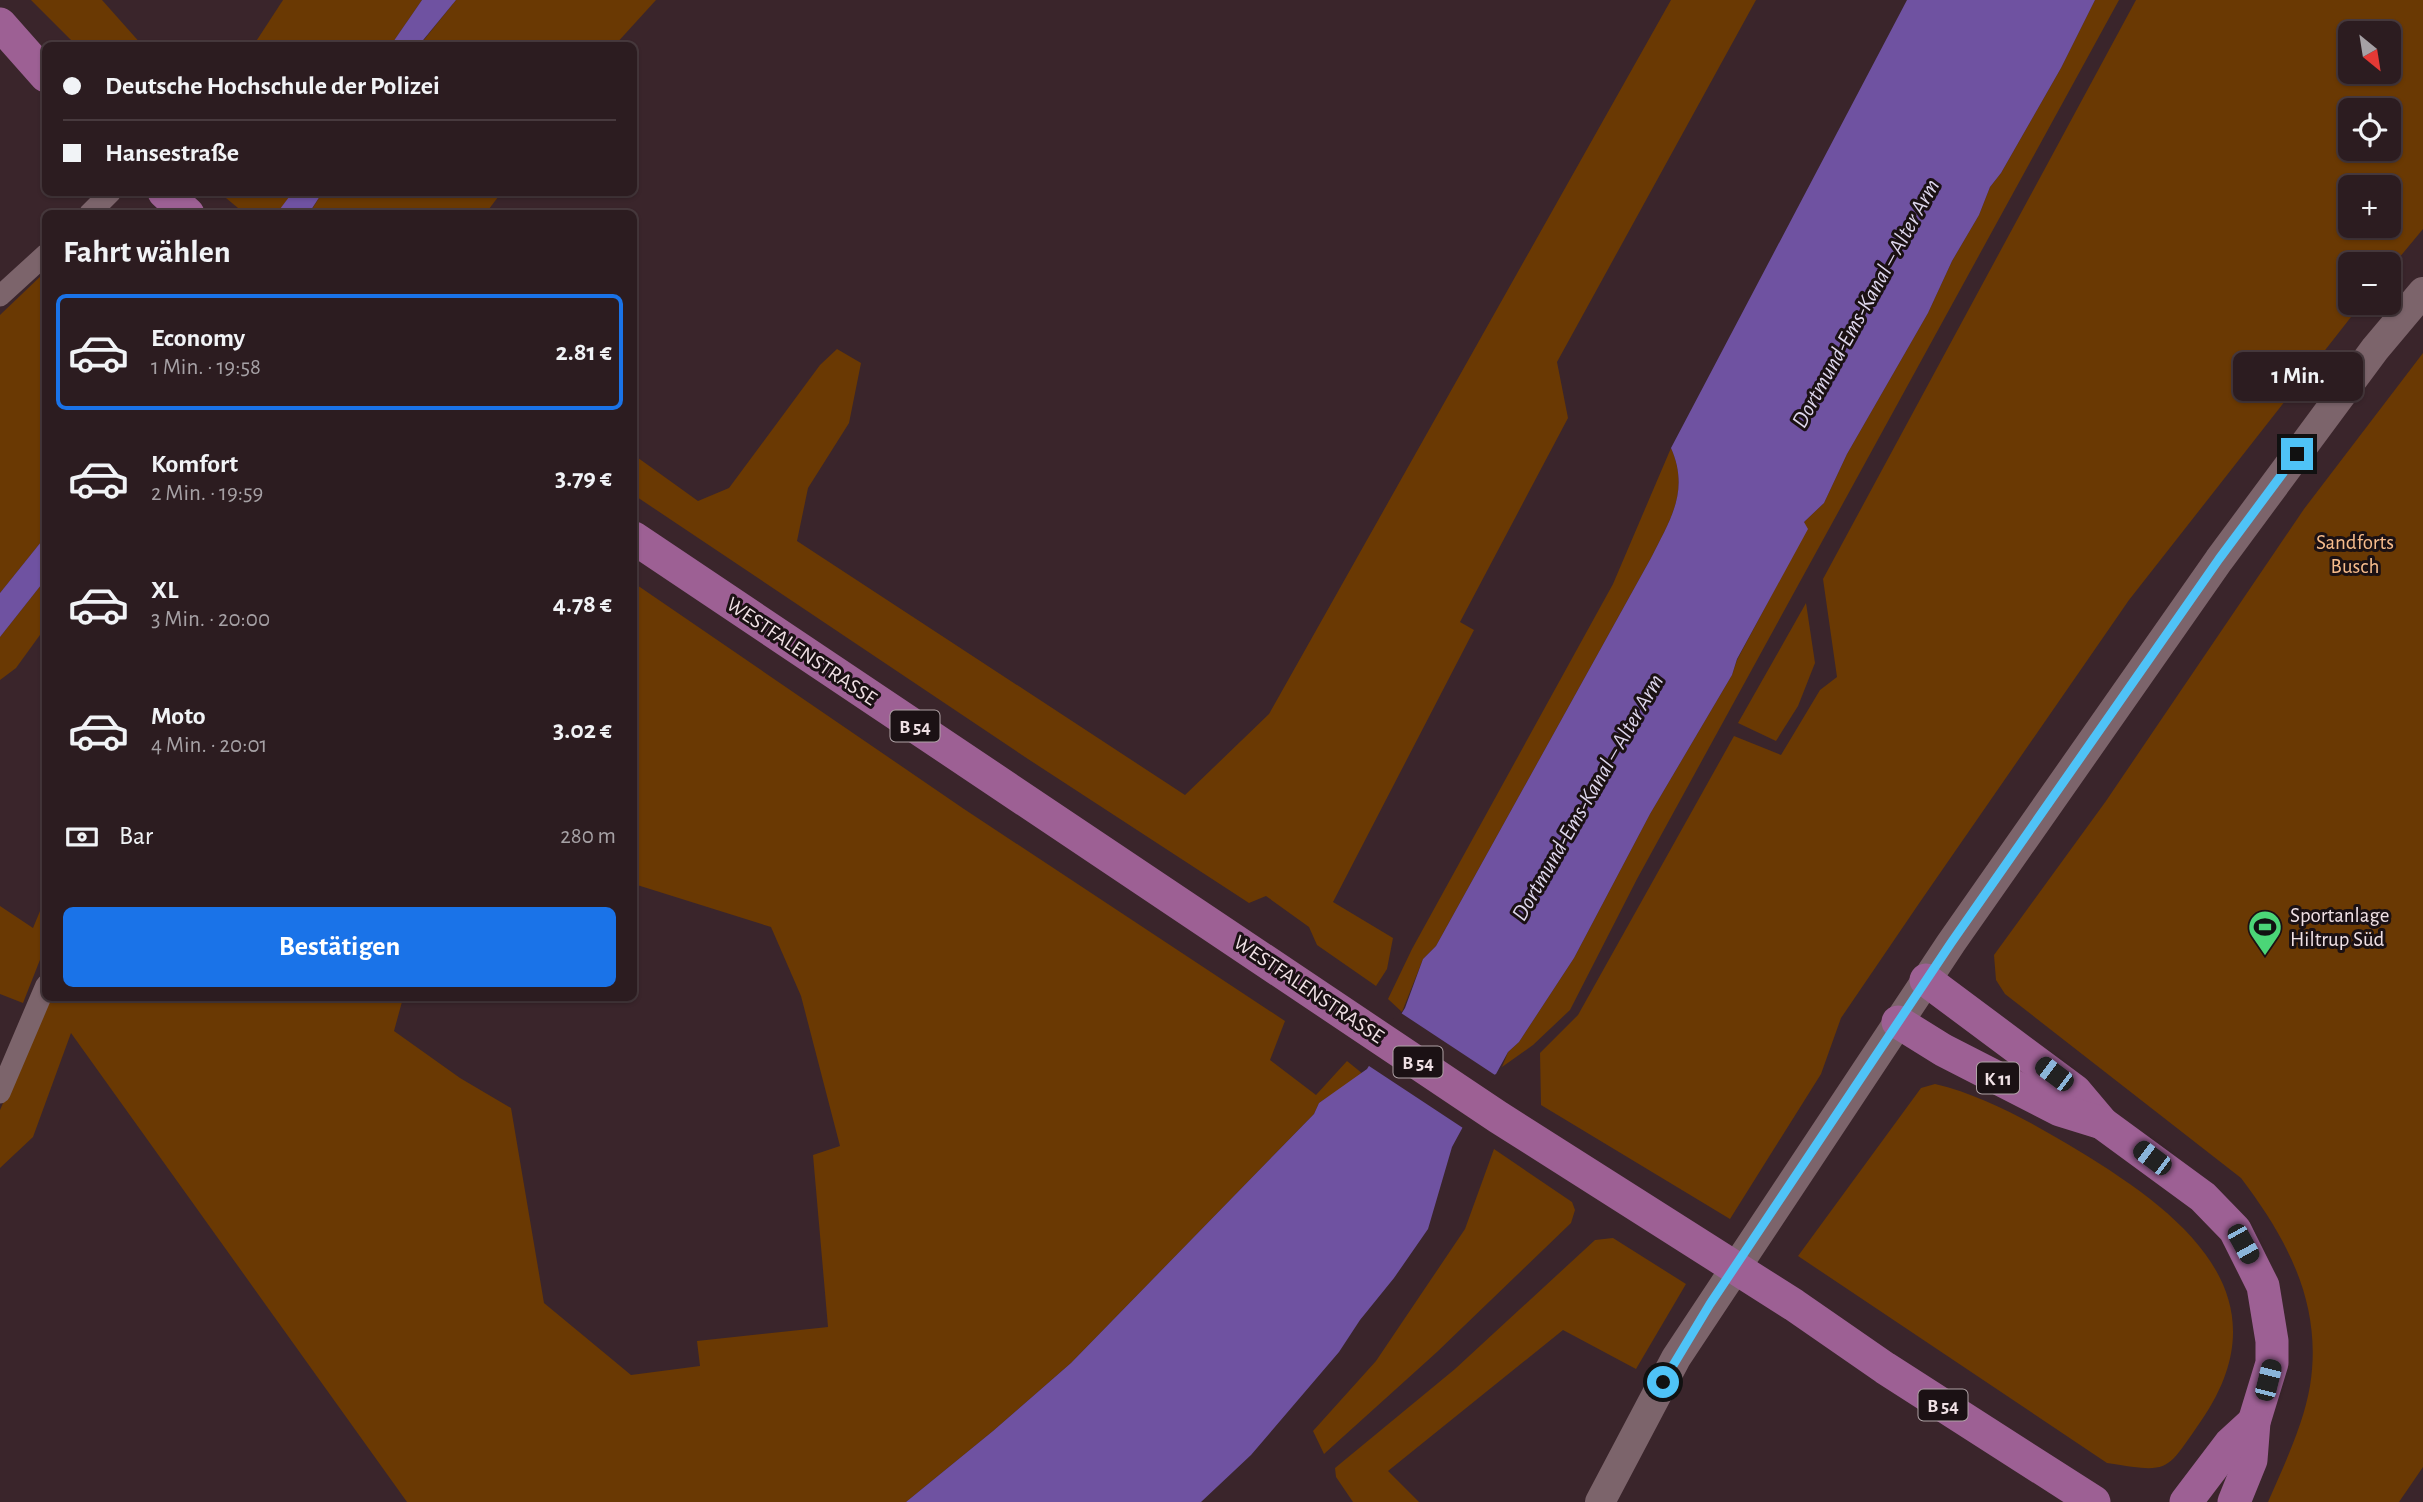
<!DOCTYPE html>
<html lang="de">
<head>
<meta charset="utf-8">
<style>
	body { margin:0; font-family:"Alegreya Sans",sans-serif; background:#38292d; color:#f1f3f6; height:100vh; display:flex; flex-direction:column; font-size:26px; white-space:nowrap }
	* { box-sizing:border-box; margin:0 }
	p { font-size:23px; color:#a6a1a5 }
	.icon { flex:none; width:38px; height:38px; fill:none; stroke:currentColor; stroke-width:2; stroke-linecap:round; stroke-linejoin:round }
	.map { position:relative; flex:1; overflow:hidden }
	.drawer { position:absolute; left:42px; top:210px; width:595px; height:791px; display:flex; flex-direction:column; background:#2c1c20; border-radius:10px; box-shadow:0 2px 5px #0004,0 0 0 2px #483a3e }
	.drawer>* { flex:none }
	.banner { position:absolute; left:42px; top:42px; width:595px; height:154px; border-radius:10px; box-shadow:0 2px 5px #0004,0 0 0 2px #483a3e; display:grid; align-content:center; height:154px; padding:0 21px; background:#2c1c20 }
	.needle { width:46px; rotate:150deg }
	.controls { position:absolute; left:2338px; top:21px; display:grid; gap:14px }
	.controls a { display:grid; place-items:center; width:63px; height:63px; border-radius:10px; background:#2c1c20; box-shadow:0 2px 5px #0004,0 0 0 2px #483a3e; font-size:35px }
	.end { position:absolute; width:32px; height:32px; margin:-16px; border:9px solid #4fc3f7; background:#111; box-shadow:0 0 0 4px #111 }
	.from { border-radius:50% }
	.bubble { position:absolute; height:49px; border-radius:10px; background:#2c1c20; box-shadow:0 2px 5px #0004,0 0 0 2px #483a3e; font-size:23px; font-weight:600; line-height:49px; text-align:center }
	.car { position:absolute; width:21px; height:42px; margin:-21px -10px; border-radius:9px; box-shadow:0 0 5px 2px #0007; background:linear-gradient(#222 24%,#8ab4d8 0 40%,#222 0 76%,#8ab4d8 0 86%,#222 0) }
	.banner b { display:flex; align-items:center; gap:24px; height:66px; font-size:26px }
	.banner b+b { border-top:2px solid #483a3e }
	.banner i { width:18px; height:18px; background:#f1f3f6 }
	ul { padding:0; list-style:none }
	li { display:flex; align-items:center; gap:21px; height:116px; margin:0 14px 10px; padding:0 7px; border:4px solid transparent; border-radius:10px }
	li div { flex:1 }
	li b { display:block; font-size:26px }
	li em { font-style:normal; font-weight:600 }
	li.active { border-color:#1a73e8 }
	li>.icon { width:63px; height:63px; stroke-width:1.5 }
	h2 { padding:0 21px; font-size:32px; line-height:84px }
	.pay { display:flex; align-items:center; gap:18px; height:77px; padding:0 21px; font-size:26px }
	.pay p { margin-inline-start:auto }
	.button { display:flex; gap:14px; margin-top:auto; padding:14px 21px }
	.button a { flex:1; height:80px; border-radius:10px; background:#1a73e8; color:#fff; font-size:28px; font-weight:600; line-height:80px; text-align:center }
	.map>svg:first-child { display:block }
</style>
</head>
<body>
<div class="map">
<svg width="2423" height="1502" viewBox="0 0 2423 1502">
	<rect width="100%" height="100%" fill="#3a252b"/>
	<g fill="#6a3903" fill-rule="evenodd">
		<path d="M 31,0 L 102,0 L 142,45 L 76,45 Z"/>
		<path d="M 283,0 L 422,0 L 391,45 L 253,46 Z"/>
		<path d="M 456,0 L 656,0 L 615,45 L 419,46 Z"/>
		<path d="M 1671,0 L 1756,0 L 1557,362 L 1568,418 L 1460,622 L 1474,630 L 1333,902 L 1393,938 L 1387,969 L 1376,986 L 1317,945 L 1309,927 L 1266,896 L 1249,903 L 1028,759 L 634,495 L 634,455 L 698,501 L 729,488 L 820,365 L 837,349 L 861,363 L 849,423 L 808,488 L 797,541 L 1185,795 L 1269,714 Z"/>
		<path d="M 2095,0 L 2119,0 L 1637,879 L 1570,1010 L 1533,1045 L 1502,1067 L 1508,1052 L 1519,1042 L 1574,958 L 1650,814 L 1732,675 L 1737,660 L 1807,529 L 1804,522 L 1824,503 L 1847,454 L 1928,313 L 1952,261 L 1979,215 L 1990,187 L 2001,173 L 2061,68 Z"/>
		<path d="M 2136,0 L 2423,0 L 2423,229 L 2389,270 L 2389,264 L 2350,264 L 2350,303 L 2362,303 L 2129,600 L 1920,902 L 1841,1018 L 1821,1074 L 1730,1219 L 1541,1105 L 1540,1053 L 1578,1015 L 1734,736 L 1781,755 L 1820,690 L 1837,677 L 1823,579 ZM 2350,33 L 2389,33 L 2389,72 L 2350,72 ZM 2350,110 L 2389,110 L 2389,149 L 2350,149 ZM 2350,187 L 2389,187 L 2389,226 L 2350,226 Z"/>
		<path d="M 220,193 L 292,193 L 277,214 L 244,213 Z"/>
		<path d="M 322,193 L 501,193 L 486,213 L 309,214 Z"/>
		<path d="M 45,272 L 45,537 L 0,593 L 0,315 Z"/>
		<path d="M 2423,353 L 2423,1467 L 2399,1502 L 2268,1502 C 2284,1465 2303,1426 2310,1386 C 2323,1305 2288,1240 2241,1178 L 2005,994 L 1996,980 L 1994,955 L 2106,801 L 2304,509 Z"/>
		<path d="M 1671,448 C 1690,491 1670,520 1651,558 L 1436,946 L 1423,959 L 1402,1012 L 1388,999 L 1412,949 L 1613,584 Z"/>
		<path d="M 45,580 L 45,628 L 16,668 L 0,680 L 0,637 Z"/>
		<path d="M 634,583 L 964,809 L 1285,1021 L 1270,1060 L 1316,1095 L 1347,1061 L 1363,1074 L 1319,1103 L 1314,1114 L 1071,1363 L 993,1431 L 906,1502 L 407,1502 L 71,1033 L 33,1137 L 0,1168 L 0,1110 L 49,998 L 403,998 L 394,1031 L 460,1078 L 511,1108 L 544,1303 L 631,1375 L 700,1366 L 697,1341 L 828,1327 L 813,1155 L 840,1146 L 801,996 L 771,927 L 634,884 Z"/>
		<path d="M 1806,603 L 1815,663 L 1798,706 L 1776,741 L 1738,723 Z"/>
		<path d="M 45,899 L 45,947 L 23,1003 L 0,994 L 0,906 L 33,928 Z"/>
		<path d="M 1935,1084 C 1986,1096 2034,1124 2079,1151 C 2181,1213 2288,1295 2201,1421 C 2165,1473 2170,1473 2107,1463 L 1798,1256 L 1921,1088 Z"/>
		<path d="M 1494,1149 L 1572,1202 L 1575,1210 L 1571,1223 L 1437,1352 L 1324,1454 L 1313,1431 L 1376,1361 L 1465,1229 Z"/>
		<path d="M 1613,1238 L 1686,1284 L 1636,1369 L 1563,1330 L 1388,1471 L 1419,1502 L 1353,1502 L 1336,1477 L 1335,1468 L 1455,1369 L 1595,1240 Z"/>
	</g>
	<g fill="#6f52a1">
		<path d="M 422,0 L 456,0 L 419,45 L 391,45 Z"/>
		<path d="M 1907,0 L 2095,0 L 2061,68 L 2001,173 L 1990,187 L 1979,215 L 1952,261 L 1928,313 L 1847,454 L 1824,503 L 1804,522 L 1808,529 L 1737,659 L 1732,675 L 1650,814 L 1574,958 L 1519,1042 L 1508,1052 L 1496,1074 L 1490,1077 L 1452,1147 L 1428,1229 L 1394,1278 L 1360,1320 L 1339,1352 L 1251,1455 L 1201,1502 L 906,1502 L 993,1431 L 1071,1363 L 1314,1114 L 1319,1103 L 1367,1069 L 1405,1008 L 1423,959 L 1436,946 L 1651,558 C 1670,520 1690,491 1671,448 Z"/>
		<path d="M 292,193 L 292,192 L 322,193 L 309,213 L 277,213 Z"/>
		<path d="M 45,537 L 45,580 L 0,637 L 0,593 Z"/>
	</g>
	<path fill="#3a252b" d="M 1398,1011 L 1498,1077 L 1492,1080 L 1466,1130 L 1366,1064 Z"/>
	<g fill="none" stroke-linecap="round" stroke-linejoin="round">
		<g stroke="#7c646b" stroke-width="21">
			<path d="M 89,214 L 111,192"/>
			<path d="M 0,296 L 46,254"/>
			<path d="M 0,1093 L 46,985"/>
		</g>
		<path stroke="#7c646b" stroke-width="30" d="M 1600,1502 L 1676,1358 L 1951,943 L 2219,560 L 2375,349 L 2423,292"/>
		<g stroke="#9d6094" stroke-width="33">
			<path d="M 0,24 L 46,76"/>
			<path d="M 164,192 L 188,214"/>
			<path d="M 634,538 L 1498,1117 L 1794,1305 L 1885,1368 L 2094,1502"/>
			<path d="M 1926,980 L 2075,1091 L 2102,1123"/>
			<path d="M 1898,1022 L 1943,1050 L 2060,1110 L 2102,1123 L 2203,1197 L 2235,1230 L 2263,1286 L 2272,1341 L 2272,1363 L 2254,1422 L 2251,1460 L 2234,1502"/>
			<path d="M 2186,1502 L 2230,1444 L 2254,1422"/>
		</g>
	</g>
	<g fill="none" stroke-linecap="round" stroke-linejoin="round">
		<path stroke="#4fc3f7" stroke-width="9" d="M 1663,1382 L 1710,1304 L 1951,943 L 2219,559 L 2297,454"/>
	</g>
	<defs>
		<g id="stadium-pin" transform="scale(1.75)"><path d="M0 17L-7.5 6A9.5 9.5 0 1 1 7.5 6Z" fill="#4bd677" stroke="#1b1114"/><path d="M0-5a6.5 5 0 1 0 0 10a6.5 5 0 1 0 0-10ZM-3.5-1.8h7v3.6h-7Z" fill="#111"/></g>
	</defs>
	<g fill-rule="evenodd">
		<use href="#stadium-pin" x="2265" y="927"/>
	</g>
	<g text-anchor="middle" stroke-width="6" stroke-linejoin="round" paint-order="stroke">
		<g fill="#1b1114" stroke="#b0a3a6" stroke-width="2">
			<rect x="890.5" y="710.5" width="49" height="31" rx="5"/>
			<rect x="1393.5" y="1046.5" width="49" height="31" rx="5"/>
			<rect x="1977" y="1062.5" width="42" height="31" rx="5"/>
			<rect x="1918.5" y="1389.5" width="49" height="31" rx="5"/>
		</g>
		<g font-size="19" font-weight="bold" fill="#f0e1e5">
			<text x="915" y="733">B 54</text>
			<text x="1418" y="1069">B 54</text>
			<text x="1998" y="1085">K 11</text>
			<text x="1943" y="1412">B 54</text>
		</g>
		<g font-size="21" fill="#f7bc8c" stroke="#1b1114">
			<text x="2355" y="549">Sandforts<tspan x="2355" dy="24">Busch</tspan></text>
		</g>
		<g font-size="21" fill="#f0e1e5" stroke="#1b1114">
			<text transform="translate(802 651) rotate(34)" y="7">WESTFALENSTRASSE</text>
			<text transform="translate(1309 989) rotate(34)" y="7">WESTFALENSTRASSE</text>
		</g>
		<g font-size="21" fill="#f0e1e5" stroke="#1b1114" text-anchor="start">
			<text x="2290" y="922">Sportanlage<tspan x="2290" dy="24">Hiltrup Süd</tspan></text>
		</g>
		<g font-size="23" font-style="italic" fill="#ded7ed" stroke="#1b1114">
			<text transform="translate(1865 303) rotate(-61)" y="8">Dortmund-Ems-Kanal – Alter Arm</text>
			<text transform="translate(1587 797) rotate(-60)" y="8">Dortmund-Ems-Kanal – Alter Arm</text>
		</g>
	</g>
</svg>
<div class="controls">
<a><svg class="needle" viewBox="-14 -14 28 28"><path d="M0-13l5 13h-10z" fill="#e53935"/><path d="M0 13l5-13h-10z" fill="#a6a1a5"/></svg></a>
<a><svg class="icon" aria-label="locate" viewBox="0 0 24 24"><circle cx="12" cy="12" r="6"/><path d="M12 2v4M12 18v4M2 12h4M18 12h4"/></svg></a>
<a>+</a>
<a>−</a>
</div>
<i class="end from" style="left:1663px;top:1382px"></i>
<i class="end" style="left:2297px;top:454px"></i>
<div class="bubble" style="left:2233px;top:352px;width:130px">1 Min.</div>
<i class="car" style="left:2054px;top:1074px;rotate:307deg"></i>
<i class="car" style="left:2152px;top:1158px;rotate:307deg"></i>
<i class="car" style="left:2243px;top:1244px;rotate:151deg"></i>
<i class="car" style="left:2268px;top:1380px;rotate:14deg"></i>
<div class="banner">
<b><i class="from"></i>Deutsche Hochschule der Polizei</b>
<b><i></i>Hansestraße</b>
</div>
<section class="drawer">
<h2>Fahrt wählen</h2>
<ul>
<li class="active"><svg class="icon" aria-label="car" viewBox="0 0 24 24"><path d="M5 17H2v-5l4-1 3-4h7l3 4 3 1v5h-3M9 17h6M6 11h13"/><circle cx="7" cy="17" r="2"/><circle cx="17" cy="17" r="2"/></svg><div><b>Economy</b><p>1 Min. · 19:58</p></div><em>2.81 €</em></li>
<li><svg class="icon" aria-label="car" viewBox="0 0 24 24"><path d="M5 17H2v-5l4-1 3-4h7l3 4 3 1v5h-3M9 17h6M6 11h13"/><circle cx="7" cy="17" r="2"/><circle cx="17" cy="17" r="2"/></svg><div><b>Komfort</b><p>2 Min. · 19:59</p></div><em>3.79 €</em></li>
<li><svg class="icon" aria-label="car" viewBox="0 0 24 24"><path d="M5 17H2v-5l4-1 3-4h7l3 4 3 1v5h-3M9 17h6M6 11h13"/><circle cx="7" cy="17" r="2"/><circle cx="17" cy="17" r="2"/></svg><div><b>XL</b><p>3 Min. · 20:00</p></div><em>4.78 €</em></li>
<li><svg class="icon" aria-label="car" viewBox="0 0 24 24"><path d="M5 17H2v-5l4-1 3-4h7l3 4 3 1v5h-3M9 17h6M6 11h13"/><circle cx="7" cy="17" r="2"/><circle cx="17" cy="17" r="2"/></svg><div><b>Moto</b><p>4 Min. · 20:01</p></div><em>3.02 €</em></li>
</ul>
<div class="pay"><svg class="icon" aria-label="cash" viewBox="0 0 24 24"><path d="M3 7h18v10H3z"/><circle cx="12" cy="12" r="2"/></svg>Bar<p>280 m</p></div>
<div class="button"><a>Bestätigen</a></div>
</section>
</div>
</body>
</html>
